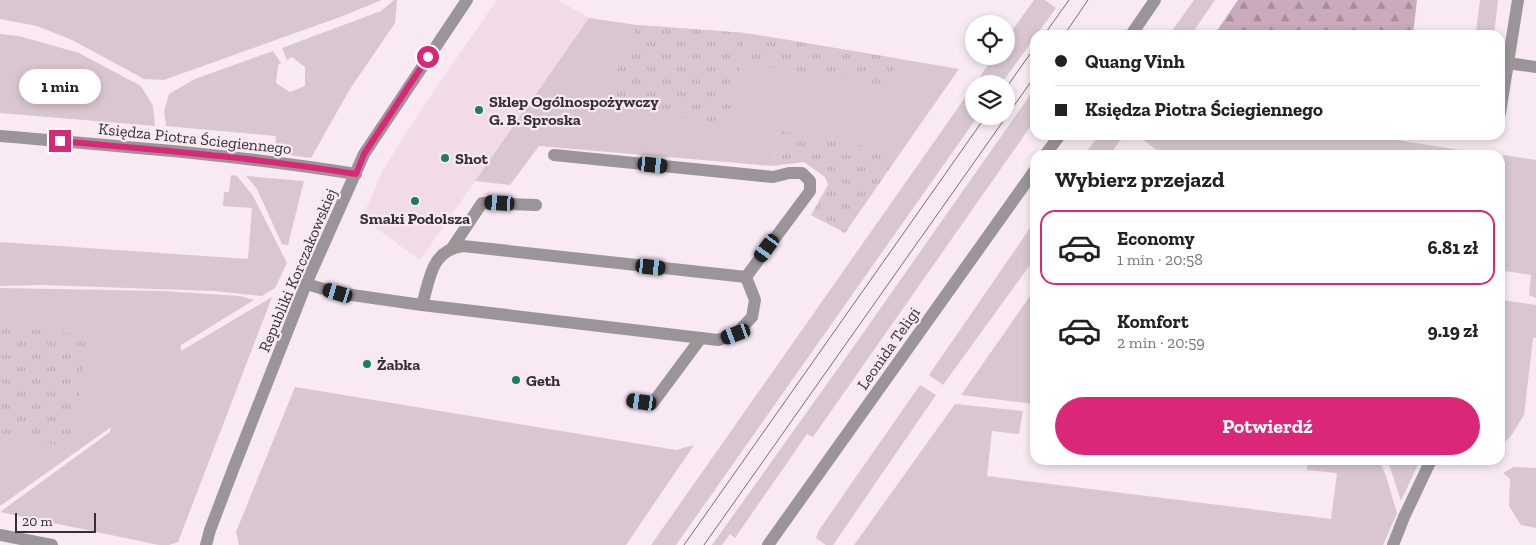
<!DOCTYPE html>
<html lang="pl">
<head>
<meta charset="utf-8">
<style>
	body { margin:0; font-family:"Zilla Slab",serif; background:#f2f2f2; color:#222; height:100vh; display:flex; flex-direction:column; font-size:19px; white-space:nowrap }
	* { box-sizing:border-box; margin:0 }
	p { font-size:16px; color:#767676 }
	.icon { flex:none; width:28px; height:28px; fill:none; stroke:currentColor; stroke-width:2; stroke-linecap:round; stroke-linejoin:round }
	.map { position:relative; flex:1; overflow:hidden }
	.sheet { position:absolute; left:1030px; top:150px; width:475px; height:315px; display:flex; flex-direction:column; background:#fff; border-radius:15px; box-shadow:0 2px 8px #0003 }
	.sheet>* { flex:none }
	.hud { position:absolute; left:1030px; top:30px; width:475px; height:110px; border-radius:15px; box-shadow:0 2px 8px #0003; display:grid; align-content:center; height:110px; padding:0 25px; background:#fff }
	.fabs { position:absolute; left:965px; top:15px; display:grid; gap:10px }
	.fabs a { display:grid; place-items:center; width:50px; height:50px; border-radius:50%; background:#fff; box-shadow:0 2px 8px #0003; font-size:25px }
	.scale { position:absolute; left:15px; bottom:12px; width:81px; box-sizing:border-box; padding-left:5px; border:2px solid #353033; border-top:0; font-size:14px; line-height:18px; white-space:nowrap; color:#353033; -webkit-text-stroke:4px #f8e9f2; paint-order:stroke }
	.end { position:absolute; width:22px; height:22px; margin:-11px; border:6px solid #db2777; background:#fff; box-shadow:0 0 0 2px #fff }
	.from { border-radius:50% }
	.bubble { position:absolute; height:35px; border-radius:18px; background:#fff; box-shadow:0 2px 8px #0003; font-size:16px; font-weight:800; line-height:35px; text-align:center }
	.car { position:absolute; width:15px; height:30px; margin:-15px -8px; border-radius:6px; box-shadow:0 0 4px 1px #0007; background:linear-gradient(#222 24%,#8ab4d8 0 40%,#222 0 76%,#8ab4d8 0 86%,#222 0) }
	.hud b { display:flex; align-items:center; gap:18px; height:48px; font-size:19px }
	.hud b+b { border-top:1px solid #e0e0e0 }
	.hud i { width:12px; height:12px; background:#222 }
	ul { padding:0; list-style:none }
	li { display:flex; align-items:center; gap:15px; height:75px; margin:0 10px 8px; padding:0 15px; border:2px solid transparent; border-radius:15px }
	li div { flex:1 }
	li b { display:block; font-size:19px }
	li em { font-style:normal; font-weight:800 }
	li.active { border-color:#db2777 }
	li>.icon { width:45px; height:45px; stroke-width:1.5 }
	h2 { padding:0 25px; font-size:22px; line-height:60px }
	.primary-button { display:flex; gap:10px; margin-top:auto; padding:10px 25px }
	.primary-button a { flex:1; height:58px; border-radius:30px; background:#db2777; color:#fff; font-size:20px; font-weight:800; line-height:58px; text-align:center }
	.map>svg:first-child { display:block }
</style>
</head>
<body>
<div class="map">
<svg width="1536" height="545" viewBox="0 0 1536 545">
	<defs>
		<pattern id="forest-firs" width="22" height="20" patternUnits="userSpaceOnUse" patternTransform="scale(1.25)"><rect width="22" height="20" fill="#c9abbd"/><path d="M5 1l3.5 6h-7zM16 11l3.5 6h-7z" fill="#a48c9a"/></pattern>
		<pattern id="park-tufts" width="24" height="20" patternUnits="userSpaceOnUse" patternTransform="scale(1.25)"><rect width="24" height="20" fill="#d9c6d1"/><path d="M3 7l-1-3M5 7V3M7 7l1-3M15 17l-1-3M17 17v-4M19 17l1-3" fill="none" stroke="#bbaab4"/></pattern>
	</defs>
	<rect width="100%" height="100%" fill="#f8e9f2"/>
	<path fill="#f1dbe8" d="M 497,0 L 558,0 L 589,18 L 420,260 L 362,218 L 383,170 L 424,105 Z"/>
	<g fill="#d9c6d1">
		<path d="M 0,0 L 382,0 L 340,17 L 164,80 L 144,79 L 72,40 L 37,26 L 0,19 Z"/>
		<path d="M 394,0 L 397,0 L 395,23 L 350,89 L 311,158 L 275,153 L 276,136 L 166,126 L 164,111 L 169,94 L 195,79 L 273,51 L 281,63 L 278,65 L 276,83 L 290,92 L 305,86 L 305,67 L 292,57 L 287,60 L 282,48 L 381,11 Z"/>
		<path d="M 1034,0 L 1045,0 L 1056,8 L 1001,84 L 975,84 L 994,56 L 1006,56 L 1006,39 Z"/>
		<path d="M 1194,0 L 1215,0 L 1191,35 L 1169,35 Z"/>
		<path d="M 1480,0 L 1498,0 L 1494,35 L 1471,35 L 1471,32 L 1476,31 Z"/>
		<path d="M 589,18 L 637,25 L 745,33 L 959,69 L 901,152 L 779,132 L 773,166 L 539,146 L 510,185 L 475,181 Z"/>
		<path d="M 0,34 L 19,36 L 79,53 L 141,86 L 153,106 L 155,126 L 0,113 Z"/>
		<path d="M 974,85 L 974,116 L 978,116 L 676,545 L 651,545 Z"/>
		<path d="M 1035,88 L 1035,120 L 813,437 L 807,434 L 735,538 L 730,534 L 722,545 L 712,545 L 859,339 Z"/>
		<path d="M 1099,135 L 1124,135 L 1110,155 L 1084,155 Z"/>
		<path d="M 1142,135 L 1365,135 L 1485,154 L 1163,155 L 1141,138 Z"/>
		<path d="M 1504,155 L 1536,160 L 1536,298 L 1529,295 L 1531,275 L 1500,270 L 1500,160 Z"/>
		<path d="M 231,175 L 237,176 L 253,196 L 287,263 L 275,288 L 262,296 L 214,291 L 43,285 L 0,286 L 0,242 L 248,259 L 252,208 L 223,206 L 224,192 L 229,192 Z"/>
		<path d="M 246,176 L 304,181 L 288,245 L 282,244 L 257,189 Z"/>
		<path d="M 1035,221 L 1035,258 L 943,385 L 929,375 Z"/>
		<path d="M 0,288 L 163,291 L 240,296 L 254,300 L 181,345 L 181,351 L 272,297 L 178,542 L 169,545 L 159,545 L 0,512 L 110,432 L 111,427 L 0,506 Z"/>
		<path d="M 1035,289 L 1035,404 L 961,395 Z"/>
		<path d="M 1500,300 L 1536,305 L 1536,338 L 1533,338 L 1524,415 L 1511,436 L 1500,447 Z"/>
		<path d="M 920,385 L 936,395 L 833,545 L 826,545 L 816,538 L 819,530 Z"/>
		<path d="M 295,387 L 676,450 L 694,445 L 626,545 L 239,545 L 236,532 Z"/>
		<path d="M 955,404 L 1023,411 L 1019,434 L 992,431 L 987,476 L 1331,519 L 1337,473 L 1307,470 L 1308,460 L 1379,460 L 1386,476 L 1397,513 L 1383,545 L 854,545 Z"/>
		<path d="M 1388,460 L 1420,460 L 1401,501 L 1388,461 Z"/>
		<path d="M 1514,467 L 1536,468 L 1536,528 L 1521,525 L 1509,506 L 1510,479 L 1503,473 Z"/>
	</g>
	<path fill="url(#forest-firs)" d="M 1238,0 L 1417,0 L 1413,35 L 1356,35 L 1335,32 L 1335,35 L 1214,35 Z"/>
	<g fill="url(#park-tufts)">
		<path d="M 637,25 L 745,33 L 730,124 L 603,107 L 605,97 Z"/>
		<path d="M 751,34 L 895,58 L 891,86 L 746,64 Z"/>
		<path d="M 779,131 L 901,152 L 845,233 L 811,215 L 828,185 L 825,177 L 804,162 L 773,166 Z"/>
		<path d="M 0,326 L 88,335 L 73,448 L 0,435 Z"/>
	</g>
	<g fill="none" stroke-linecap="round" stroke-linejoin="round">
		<g stroke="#9b9599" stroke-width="12">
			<path d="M 1508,63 L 1536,67"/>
			<path d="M 1500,113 L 1518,0"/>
			<path d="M 0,136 C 119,146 238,155 356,174"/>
			<path d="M 452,248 L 482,203 L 536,205"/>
			<path d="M 306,284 L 338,293 L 422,305 L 718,340 L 736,334 L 752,317 L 755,300 L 746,277 L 810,191 L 810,181 L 802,173 L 789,173 L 773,177 L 554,155"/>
			<path d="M 422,305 C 430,279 431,250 463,246 L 746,277"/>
			<path d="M 632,401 L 652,404 L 701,338"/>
		</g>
		<g stroke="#9b9599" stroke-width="12">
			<path d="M 0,535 L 52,545"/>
			<path d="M 206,545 L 210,530 L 234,467 L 306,284 L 364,154 L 467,0"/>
			<path d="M 1393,545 L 1404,517 L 1431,460"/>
		</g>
		<g stroke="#9b9599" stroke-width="12">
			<path d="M 1131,35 L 1155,0"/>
			<path d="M 1045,155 L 1060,135"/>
			<path d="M 768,545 L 1035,170"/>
		</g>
		<g stroke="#766d72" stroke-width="1">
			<path d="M 1044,35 L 1069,0"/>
			<path d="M 1064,35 L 1088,0"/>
			<path d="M 1006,88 L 1035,47"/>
			<path d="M 684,545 L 986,116"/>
			<path d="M 704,545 L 1035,76"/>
		</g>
	</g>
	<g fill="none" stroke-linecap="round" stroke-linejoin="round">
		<path stroke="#db2777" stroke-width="6" d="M 60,141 C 159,150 258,158 356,174 L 364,154 L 428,57"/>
	</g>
	<g fill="#1a7f59" stroke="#f8e9f2" stroke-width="2">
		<circle cx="479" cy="110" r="5"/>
		<circle cx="445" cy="158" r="5"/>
		<circle cx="415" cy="201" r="5"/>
		<circle cx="367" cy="364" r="5"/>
		<circle cx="516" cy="380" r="5"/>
	</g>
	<g text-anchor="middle" stroke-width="4.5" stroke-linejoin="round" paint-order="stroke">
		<g font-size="16" font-weight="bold" fill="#353033" stroke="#f8e9f2" text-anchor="start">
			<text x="489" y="107">Sklep Ogólnospożywczy<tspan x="489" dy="18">G. B. Sproska</tspan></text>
			<text x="455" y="164">Shot</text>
			<text x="415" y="224" text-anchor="middle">Smaki Podolsza</text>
			<text x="377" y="370">Żabka</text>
			<text x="526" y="386">Geth</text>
		</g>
		<g font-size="16" fill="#353033" stroke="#f8e9f2">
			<text transform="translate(195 138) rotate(6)" y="6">Księdza Piotra Ściegiennego</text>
			<text transform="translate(297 270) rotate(-67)" y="6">Republiki Korczakowskiej</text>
			<text transform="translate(888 348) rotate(-55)" y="6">Leonida Teligi</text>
		</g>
	</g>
</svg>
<div class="fabs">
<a><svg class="icon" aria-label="locate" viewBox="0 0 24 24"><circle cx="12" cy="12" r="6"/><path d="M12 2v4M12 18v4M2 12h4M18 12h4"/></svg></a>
<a><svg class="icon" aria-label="layers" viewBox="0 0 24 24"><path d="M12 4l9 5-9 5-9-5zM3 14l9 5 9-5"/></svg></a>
</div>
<div class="scale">20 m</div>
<i class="end from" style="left:428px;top:57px"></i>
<i class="end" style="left:60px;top:141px"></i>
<div class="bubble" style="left:19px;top:69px;width:82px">1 min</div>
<i class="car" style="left:653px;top:165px;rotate:96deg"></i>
<i class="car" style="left:500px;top:203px;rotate:273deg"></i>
<i class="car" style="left:767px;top:248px;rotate:216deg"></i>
<i class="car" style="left:651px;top:267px;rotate:96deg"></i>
<i class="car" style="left:338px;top:293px;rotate:287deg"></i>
<i class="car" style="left:736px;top:334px;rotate:250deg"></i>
<i class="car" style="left:642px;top:402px;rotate:278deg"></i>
<div class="hud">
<b><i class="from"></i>Quang Vinh</b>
<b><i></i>Księdza Piotra Ściegiennego</b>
</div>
<section class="sheet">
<h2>Wybierz przejazd</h2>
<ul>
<li class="active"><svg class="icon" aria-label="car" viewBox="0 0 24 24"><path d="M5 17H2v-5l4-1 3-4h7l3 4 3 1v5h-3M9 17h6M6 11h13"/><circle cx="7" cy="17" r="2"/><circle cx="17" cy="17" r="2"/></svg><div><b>Economy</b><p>1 min · 20:58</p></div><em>6.81 zł</em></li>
<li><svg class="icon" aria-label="car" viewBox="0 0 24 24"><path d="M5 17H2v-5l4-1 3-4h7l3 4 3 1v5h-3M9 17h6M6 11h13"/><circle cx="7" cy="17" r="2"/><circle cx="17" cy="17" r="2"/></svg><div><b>Komfort</b><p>2 min · 20:59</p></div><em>9.19 zł</em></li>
</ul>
<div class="primary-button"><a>Potwierdź</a></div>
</section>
</div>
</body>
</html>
